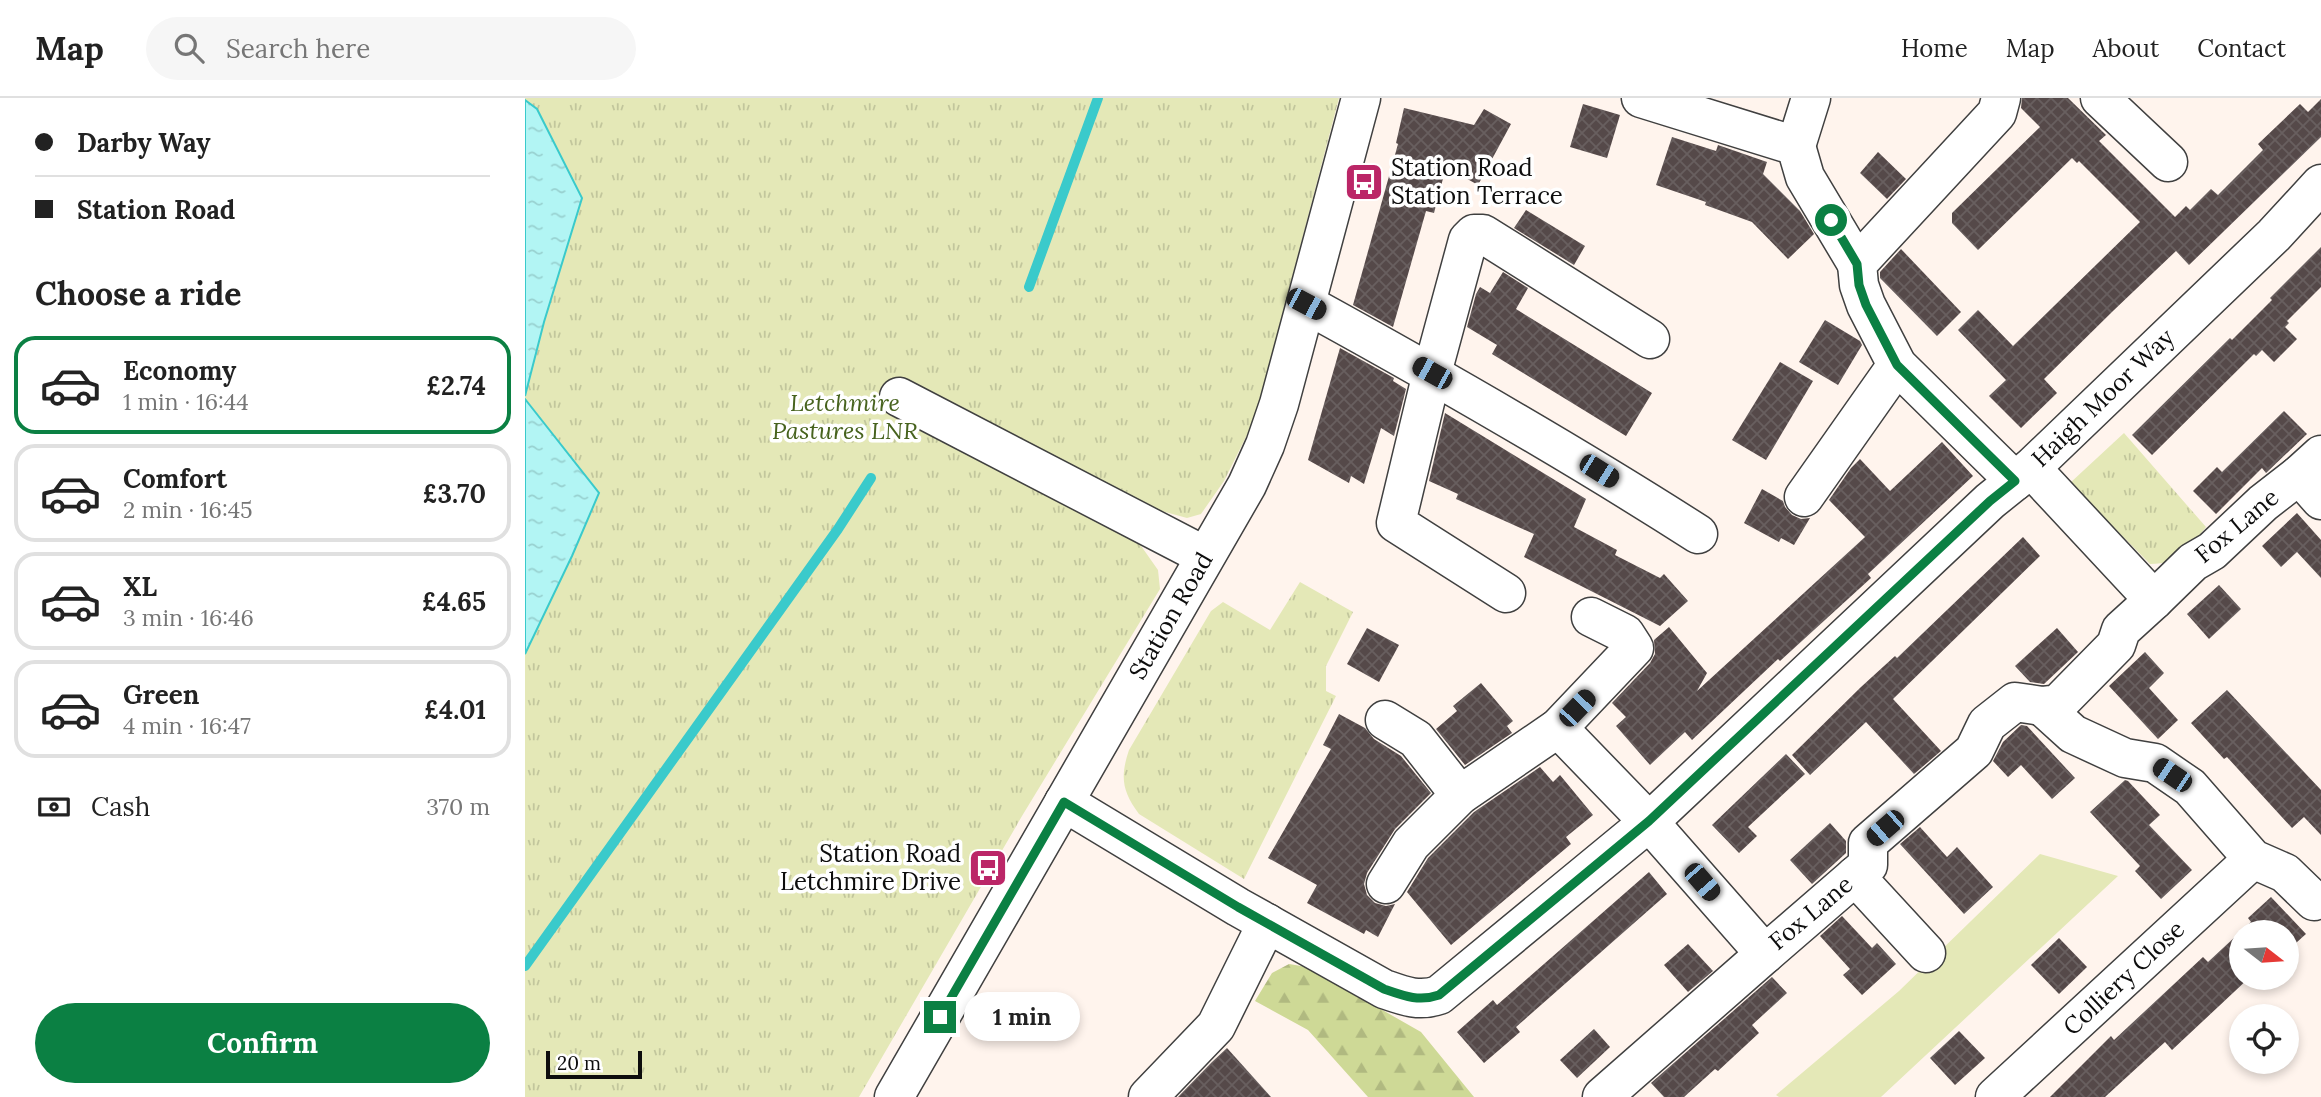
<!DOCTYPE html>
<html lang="en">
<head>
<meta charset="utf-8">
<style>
	body { margin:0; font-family:Lora,serif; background:#f6f6f6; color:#222; height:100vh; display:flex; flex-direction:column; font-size:26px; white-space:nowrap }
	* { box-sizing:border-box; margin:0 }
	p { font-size:23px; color:#767676 }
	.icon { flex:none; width:38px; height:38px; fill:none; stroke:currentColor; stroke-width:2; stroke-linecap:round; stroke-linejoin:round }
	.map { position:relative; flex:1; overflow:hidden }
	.drawer { display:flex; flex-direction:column; background:#fff; width:525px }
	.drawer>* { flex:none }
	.top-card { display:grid; align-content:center; height:154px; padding:0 35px; background:#fff }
	.needle { width:46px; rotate:107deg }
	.buttons { position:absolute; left:1704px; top:822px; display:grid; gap:14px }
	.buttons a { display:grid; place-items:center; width:70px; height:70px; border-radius:50%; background:#fff; box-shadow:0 4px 10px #0003; font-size:35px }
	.scale { position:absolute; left:21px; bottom:18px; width:96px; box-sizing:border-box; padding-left:7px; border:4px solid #0d0d0d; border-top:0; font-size:19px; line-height:24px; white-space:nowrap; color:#0d0d0d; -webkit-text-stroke:5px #fff; paint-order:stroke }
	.end { position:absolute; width:32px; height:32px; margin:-16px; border:9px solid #0b8043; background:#fff; box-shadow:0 0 0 4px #fff }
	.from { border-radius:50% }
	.bubble { position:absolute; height:49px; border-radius:24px; background:#fff; box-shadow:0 4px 10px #0003; font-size:23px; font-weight:700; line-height:49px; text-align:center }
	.car { position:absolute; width:21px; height:42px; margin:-21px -10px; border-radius:9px; box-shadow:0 0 5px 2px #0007; background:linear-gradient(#222 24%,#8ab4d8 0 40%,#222 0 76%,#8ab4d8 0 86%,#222 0) }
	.top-card b { display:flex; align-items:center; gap:24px; height:66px; font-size:26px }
	.top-card b+b { border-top:2px solid #e0e0e0 }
	.top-card i { width:18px; height:18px; background:#222 }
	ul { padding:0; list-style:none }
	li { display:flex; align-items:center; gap:21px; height:98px; margin:0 14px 10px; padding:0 21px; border:4px solid #e0e0e0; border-radius:21px }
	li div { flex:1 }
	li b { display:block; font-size:26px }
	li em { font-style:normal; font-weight:700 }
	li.selected { border-color:#0b8043 }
	li>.icon { width:63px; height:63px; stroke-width:1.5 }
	h2 { padding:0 35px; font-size:32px; line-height:84px }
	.pay { display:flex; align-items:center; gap:18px; height:77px; padding:0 35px; font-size:26px }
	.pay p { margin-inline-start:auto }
	.action { display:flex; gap:14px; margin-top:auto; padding:14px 35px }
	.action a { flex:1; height:80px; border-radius:42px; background:#0b8043; color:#fff; font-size:28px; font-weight:700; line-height:80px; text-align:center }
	header { display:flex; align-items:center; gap:42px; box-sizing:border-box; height:98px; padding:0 35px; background:#fff; border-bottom:2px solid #e0e0e0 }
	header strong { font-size:33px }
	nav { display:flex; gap:38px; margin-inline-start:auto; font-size:24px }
	.search { width:490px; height:63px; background:#f6f6f6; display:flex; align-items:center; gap:18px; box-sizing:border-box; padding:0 24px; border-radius:38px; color:#767676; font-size:26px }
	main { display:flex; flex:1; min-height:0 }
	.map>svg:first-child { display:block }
</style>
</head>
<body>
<header>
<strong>Map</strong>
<div class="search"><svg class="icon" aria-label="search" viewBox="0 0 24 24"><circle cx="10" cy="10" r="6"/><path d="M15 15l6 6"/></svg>Search here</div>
<nav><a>Home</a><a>Map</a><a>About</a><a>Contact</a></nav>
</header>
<main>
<section class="drawer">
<div class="top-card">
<b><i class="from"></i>Darby Way</b>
<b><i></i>Station Road</b>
</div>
<h2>Choose a ride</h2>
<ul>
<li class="selected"><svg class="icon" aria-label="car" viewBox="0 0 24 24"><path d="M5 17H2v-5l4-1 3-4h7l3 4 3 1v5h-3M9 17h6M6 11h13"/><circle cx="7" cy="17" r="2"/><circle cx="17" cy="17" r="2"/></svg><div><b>Economy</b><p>1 min · 16:44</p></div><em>£2.74</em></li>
<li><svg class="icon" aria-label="car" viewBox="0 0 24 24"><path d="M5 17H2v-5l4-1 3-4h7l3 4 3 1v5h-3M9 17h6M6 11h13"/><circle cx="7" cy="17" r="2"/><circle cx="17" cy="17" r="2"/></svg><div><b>Comfort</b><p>2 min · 16:45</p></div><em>£3.70</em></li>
<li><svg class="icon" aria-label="car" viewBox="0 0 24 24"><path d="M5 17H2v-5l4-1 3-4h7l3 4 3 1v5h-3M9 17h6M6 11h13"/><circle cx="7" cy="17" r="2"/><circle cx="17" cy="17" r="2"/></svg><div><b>XL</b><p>3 min · 16:46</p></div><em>£4.65</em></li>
<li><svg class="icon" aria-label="car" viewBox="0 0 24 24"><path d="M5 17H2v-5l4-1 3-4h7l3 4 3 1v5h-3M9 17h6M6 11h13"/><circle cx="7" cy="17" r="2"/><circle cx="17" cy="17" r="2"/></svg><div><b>Green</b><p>4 min · 16:47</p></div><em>£4.01</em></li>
</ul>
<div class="pay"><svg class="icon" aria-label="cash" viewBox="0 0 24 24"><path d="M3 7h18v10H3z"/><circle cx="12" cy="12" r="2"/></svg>Cash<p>370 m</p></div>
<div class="action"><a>Confirm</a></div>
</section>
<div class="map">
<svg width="1796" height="999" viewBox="0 0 1796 999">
	<defs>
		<pattern id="forest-firs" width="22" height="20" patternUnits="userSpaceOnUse" patternTransform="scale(1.75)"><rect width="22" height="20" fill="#ced996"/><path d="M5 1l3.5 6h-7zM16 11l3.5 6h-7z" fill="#b0b980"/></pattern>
		<pattern id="park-tufts" width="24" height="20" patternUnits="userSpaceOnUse" patternTransform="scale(1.75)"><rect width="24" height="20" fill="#e4e8b7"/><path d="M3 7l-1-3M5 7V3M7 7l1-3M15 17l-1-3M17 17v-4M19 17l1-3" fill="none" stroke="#c2c69c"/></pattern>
		<pattern id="water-ripples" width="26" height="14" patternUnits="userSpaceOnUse" patternTransform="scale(1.75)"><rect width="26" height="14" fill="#b2f5f4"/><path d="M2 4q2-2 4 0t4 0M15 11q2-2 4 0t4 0" fill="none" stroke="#98d1d0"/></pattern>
		<pattern id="building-cross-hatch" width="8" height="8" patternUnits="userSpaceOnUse" patternTransform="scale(1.75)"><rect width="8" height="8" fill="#554949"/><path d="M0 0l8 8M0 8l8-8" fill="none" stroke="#685f5f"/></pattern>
	</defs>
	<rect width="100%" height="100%" fill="#fff4ed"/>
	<path fill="#e4e8b7" d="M 1515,756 L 1593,778 L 1356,999 L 1254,999 L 1251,997 L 1374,893 Z"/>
	<path fill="url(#forest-firs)" d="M 764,866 L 782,869 L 896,934 L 949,999 L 843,999 L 783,932 L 730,903 L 747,875 Z"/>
	<g fill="url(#park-tufts)">
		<path d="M 0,0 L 814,0 L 730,321 L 699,383 L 676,416 L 662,420 L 633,412 L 614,445 L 633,472 L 635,491 L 497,718 L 334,999 L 0,999 Z"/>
		<path d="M 1599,335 L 1681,429 C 1663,451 1656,466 1625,466 L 1545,385 Z"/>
		<path d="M 775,484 L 828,514 L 801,568 L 801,593 L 811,598 L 719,781 L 614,716 C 597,693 595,679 604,652 L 686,513 L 698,504 L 745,532 Z"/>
	</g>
	<g fill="url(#water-ripples)" stroke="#3acacb" stroke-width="2">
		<path d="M 0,2 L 12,11 L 57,100 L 19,224 L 0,298 Z"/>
		<path d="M 0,301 L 74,395 L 47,458 L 0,556 Z"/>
	</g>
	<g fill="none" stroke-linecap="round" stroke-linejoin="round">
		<g stroke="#3acacb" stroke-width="10">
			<path d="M 504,189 L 573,0"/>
			<path d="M 0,868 L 313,431 L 346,380"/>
		</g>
	</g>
	<g fill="url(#building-cross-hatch)">
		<path d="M 1497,0 L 1543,0 L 1581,37 L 1574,43 L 1650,119 L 1661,108 L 1665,112 L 1686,91 L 1693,97 L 1738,52 L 1733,46 L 1775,6 L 1783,14 L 1796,1 L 1796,39 L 1664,167 L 1651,153 L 1588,213 L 1519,281 L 1532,295 L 1496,330 L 1464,298 L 1481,282 L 1433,232 L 1453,212 L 1488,248 L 1615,124 L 1554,63 L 1552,65 L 1547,60 L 1453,152 L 1427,125 L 1427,115 L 1515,29 L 1496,10 Z"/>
		<path d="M 1058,6 L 1095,17 L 1082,60 L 1045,49 Z"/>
		<path d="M 879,10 L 949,27 L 959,11 L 986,26 L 953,87 L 921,69 L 909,115 L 901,113 L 868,229 L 828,207 L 873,46 L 871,45 Z"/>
		<path d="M 1147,39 L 1191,53 L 1193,47 L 1242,64 L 1238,76 L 1275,113 L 1289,136 L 1263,161 L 1227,124 L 1180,107 L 1181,104 L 1131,87 Z"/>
		<path d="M 1353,54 L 1381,81 L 1362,101 L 1335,75 Z"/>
		<path d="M 1001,112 L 1060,148 L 1049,167 L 989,130 Z"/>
		<path d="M 1796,149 L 1796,189 L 1762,223 L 1764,225 L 1760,229 L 1772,241 L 1749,264 L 1737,252 L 1731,258 L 1729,256 L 1627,357 L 1607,337 L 1705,240 L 1707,242 L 1747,202 L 1745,200 Z"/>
		<path d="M 1376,151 L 1436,214 L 1412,238 L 1355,180 L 1355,174 Z"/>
		<path d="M 978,174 L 1003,190 L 991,211 L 1127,295 L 1101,338 L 967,256 L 972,247 L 942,229 L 951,196 L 955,189 L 965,195 Z"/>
		<path d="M 1300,222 L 1335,243 L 1337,247 L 1313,287 L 1274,264 Z"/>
		<path d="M 815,250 L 869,280 L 868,283 L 881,291 L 869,338 L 856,330 L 839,386 L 826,378 L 824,385 L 783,362 Z"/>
		<path d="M 1255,264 L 1288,283 L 1241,362 L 1207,342 Z"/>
		<path d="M 1759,313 L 1782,336 L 1741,375 L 1737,370 L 1691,416 L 1668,393 L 1692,369 L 1697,374 Z"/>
		<path d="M 920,315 L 1061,401 L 1049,429 L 1092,452 L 1090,457 L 1135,480 L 1139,476 L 1163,503 L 1135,528 L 999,459 L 1009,436 L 931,401 L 933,396 L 904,383 Z"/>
		<path d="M 1417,344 L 1448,378 L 1343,476 L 1346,480 L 1255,563 L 1253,561 L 1167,642 L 1160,634 L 1125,667 L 1091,628 L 1101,619 L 1087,605 L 1125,565 L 1130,556 L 1129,542 L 1144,529 L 1182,575 L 1172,593 L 1340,439 L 1304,402 L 1326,370 L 1335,361 L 1365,393 Z"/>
		<path d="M 1237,391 L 1258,403 L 1260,409 L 1267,417 L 1276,421 L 1285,420 L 1269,447 L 1256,440 L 1254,444 L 1219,425 Z"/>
		<path d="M 1772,415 L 1796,442 L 1796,480 L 1772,454 L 1756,469 L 1737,448 Z"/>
		<path d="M 1498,439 L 1515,458 L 1368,601 L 1416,653 L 1389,676 L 1341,624 L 1285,677 L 1267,657 L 1336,589 L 1370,558 L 1372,560 Z"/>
		<path d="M 1694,487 L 1716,511 L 1684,541 L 1662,516 Z"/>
		<path d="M 842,530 L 874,547 L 854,584 L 822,566 Z"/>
		<path d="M 1532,530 L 1553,554 L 1519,586 L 1505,584 L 1490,568 Z"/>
		<path d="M 1620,554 L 1639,575 L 1624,590 L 1653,622 L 1633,641 L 1584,588 Z"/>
		<path d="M 956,585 L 988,623 L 982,628 L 987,635 L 940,667 L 911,631 L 932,613 L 928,608 Z"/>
		<path d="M 1702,592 L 1796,692 L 1796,737 L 1779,719 L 1767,730 L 1702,659 L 1699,661 L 1666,625 Z"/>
		<path d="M 814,616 L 840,630 L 849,641 L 876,658 L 906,695 L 870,731 L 842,775 L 839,786 L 842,797 L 850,805 L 861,808 L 870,806 L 853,839 L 841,832 L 839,836 L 782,805 L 792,787 L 743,760 L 806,651 L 798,647 Z"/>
		<path d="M 1496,627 L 1502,628 L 1550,680 L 1527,701 L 1496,667 L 1483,679 L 1468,663 L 1478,644 Z"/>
		<path d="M 1261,656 L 1280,676 L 1223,729 L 1232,738 L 1214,755 L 1187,727 Z"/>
		<path d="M 1015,669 L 1028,684 L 1035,677 L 1068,717 L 1041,739 L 1046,746 L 926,847 L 882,794 L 903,760 L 949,714 Z"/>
		<path d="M 1600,682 L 1603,683 L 1635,717 L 1624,727 L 1667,772 L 1636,801 L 1610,773 L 1615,768 L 1565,714 Z"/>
		<path d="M 1305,725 L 1321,743 L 1321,755 L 1287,786 L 1265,762 Z"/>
		<path d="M 1395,729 L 1422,759 L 1432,749 L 1468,789 L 1439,816 L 1375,746 Z"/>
		<path d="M 1124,774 L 1142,796 L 991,929 L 995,934 L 959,965 L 932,934 L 968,902 L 972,907 Z"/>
		<path d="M 1746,799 L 1781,836 L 1762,853 L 1762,835 L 1717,835 L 1717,880 L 1724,880 L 1647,952 L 1640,944 L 1580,999 L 1525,999 L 1586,938 L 1589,942 L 1678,859 L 1683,864 L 1726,824 L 1723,820 Z"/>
		<path d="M 1317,818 L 1347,850 L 1352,845 L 1371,866 L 1337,897 L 1318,877 L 1325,871 L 1295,838 Z"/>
		<path d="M 1534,840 L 1562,869 L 1534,896 L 1506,867 Z"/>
		<path d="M 1163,846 L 1188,873 L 1163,894 L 1139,867 Z"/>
		<path d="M 1247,879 L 1262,895 L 1227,927 L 1234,935 L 1193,973 L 1190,971 L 1159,999 L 1139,999 L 1126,985 Z"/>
		<path d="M 1069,931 L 1085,949 L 1052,980 L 1035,962 Z"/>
		<path d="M 1434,933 L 1460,960 L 1430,987 L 1405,960 Z"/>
		<path d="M 702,950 L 746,999 L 653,999 L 687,964 Z"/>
	</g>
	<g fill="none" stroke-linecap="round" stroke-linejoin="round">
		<g stroke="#404040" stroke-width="41">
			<g id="minor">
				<path d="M 1116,0 L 1271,48 L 1280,79 L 1332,166"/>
				<path d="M 1476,0 L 1472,15 L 1332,166 L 1334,187 L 1341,207 L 1372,267 L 1490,383"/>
				<path d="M 1575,0 L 1643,64"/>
				<path d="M 1271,48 L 1286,0"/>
				<path d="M 781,206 C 914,279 1045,354 1173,436"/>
				<path d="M 374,299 L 680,458"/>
				<path d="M 1506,370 L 1629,502 L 1668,464 L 1687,453 L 1738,405 L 1774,377 L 1796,357"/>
				<path d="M 1774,377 L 1796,402"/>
				<path d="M 1279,399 L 1372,267"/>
				<path d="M 981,495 L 871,425 L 907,275 L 943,142 L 949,136 L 958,136 L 1125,241"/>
				<path d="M 1517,608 L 1548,636 L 1600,660 L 1630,665 L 1665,689 L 1728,761 L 1760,775 L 1789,803"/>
				<path d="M 860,622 L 891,641 L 935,697"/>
				<path d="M 1033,630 L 1124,724 L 1240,856 L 1343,767 L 1343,745 L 1449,653 L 1462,626 L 1490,604 L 1517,608 L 1533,606 L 1591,547 L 1596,532 L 1629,502"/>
				<path d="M 539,704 L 713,809 L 859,891 C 879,898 894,904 914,897 L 1124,724 L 1465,403 L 1506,370 L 1749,137 L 1796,86"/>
				<path d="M 1330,778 L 1401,855"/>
				<path d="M 861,786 L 886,746 L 935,697 L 1033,630 L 1109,550 L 1100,536 L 1066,519"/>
				<path d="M 369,999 L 722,387 L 740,347 L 754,306 L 836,0"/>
				<path d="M 623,999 L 691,928 L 742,825"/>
				<path d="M 1077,999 L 1240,856"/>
				<path d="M 1470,999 L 1728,761"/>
			</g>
		</g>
		<use href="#minor" stroke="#fff" stroke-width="38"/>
	</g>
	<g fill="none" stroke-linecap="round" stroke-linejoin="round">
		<path stroke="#0b8043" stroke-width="9" d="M 415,919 L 539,704 L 713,809 L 859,891 C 879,898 894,904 914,897 L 1124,723 L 1465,403 L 1490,383 L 1372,267 L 1341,207 L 1334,187 L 1332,166 L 1306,122"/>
	</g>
	<defs>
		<g id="bus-square" transform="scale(2.0125)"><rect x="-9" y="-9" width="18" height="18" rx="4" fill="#bb2667" stroke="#fff"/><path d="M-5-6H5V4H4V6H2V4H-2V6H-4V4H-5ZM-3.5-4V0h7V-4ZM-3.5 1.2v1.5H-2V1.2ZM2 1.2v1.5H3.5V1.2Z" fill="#fff"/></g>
	</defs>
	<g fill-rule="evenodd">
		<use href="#bus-square" x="839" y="84"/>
		<use href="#bus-square" x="463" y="770"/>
	</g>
	<g text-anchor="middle" stroke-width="7" stroke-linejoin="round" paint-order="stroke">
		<g font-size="24" fill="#0d0d0d" stroke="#fff" text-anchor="start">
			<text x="866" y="78">Station Road<tspan x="866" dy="28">Station Terrace</tspan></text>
			<text x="436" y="764" text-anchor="end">Station Road<tspan x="436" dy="28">Letchmire Drive</tspan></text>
		</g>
		<g font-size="24" fill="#0d0d0d" stroke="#fff">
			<text transform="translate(1578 300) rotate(-44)" y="8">Haigh Moor Way</text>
			<text transform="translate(1712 428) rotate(-40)" y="8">Fox Lane</text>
			<text transform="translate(646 518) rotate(-60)" y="8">Station Road</text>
			<text transform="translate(1286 815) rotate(-40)" y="8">Fox Lane</text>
			<text transform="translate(1599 880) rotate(-43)" y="8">Colliery Close</text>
		</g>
		<g font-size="24" font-style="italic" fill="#47631e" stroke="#fff">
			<text x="320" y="313">Letchmire<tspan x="320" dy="28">Pastures LNR</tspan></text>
		</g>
	</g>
</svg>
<div class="buttons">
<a><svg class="needle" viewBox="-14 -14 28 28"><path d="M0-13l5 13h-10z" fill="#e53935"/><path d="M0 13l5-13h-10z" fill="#767676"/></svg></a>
<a><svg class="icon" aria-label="locate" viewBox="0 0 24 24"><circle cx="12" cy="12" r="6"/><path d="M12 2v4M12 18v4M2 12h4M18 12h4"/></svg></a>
</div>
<div class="scale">20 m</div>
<i class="end from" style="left:1306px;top:122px"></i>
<i class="end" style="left:415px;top:919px"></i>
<div class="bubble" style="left:439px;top:894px;width:116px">1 min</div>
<i class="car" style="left:781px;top:206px;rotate:118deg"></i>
<i class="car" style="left:907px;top:275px;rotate:299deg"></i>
<i class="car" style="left:1074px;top:373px;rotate:122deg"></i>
<i class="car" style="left:1052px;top:610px;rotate:44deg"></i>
<i class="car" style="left:1647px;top:677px;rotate:304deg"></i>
<i class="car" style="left:1360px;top:730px;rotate:229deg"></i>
<i class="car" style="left:1177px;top:784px;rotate:139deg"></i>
</div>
</main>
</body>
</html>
